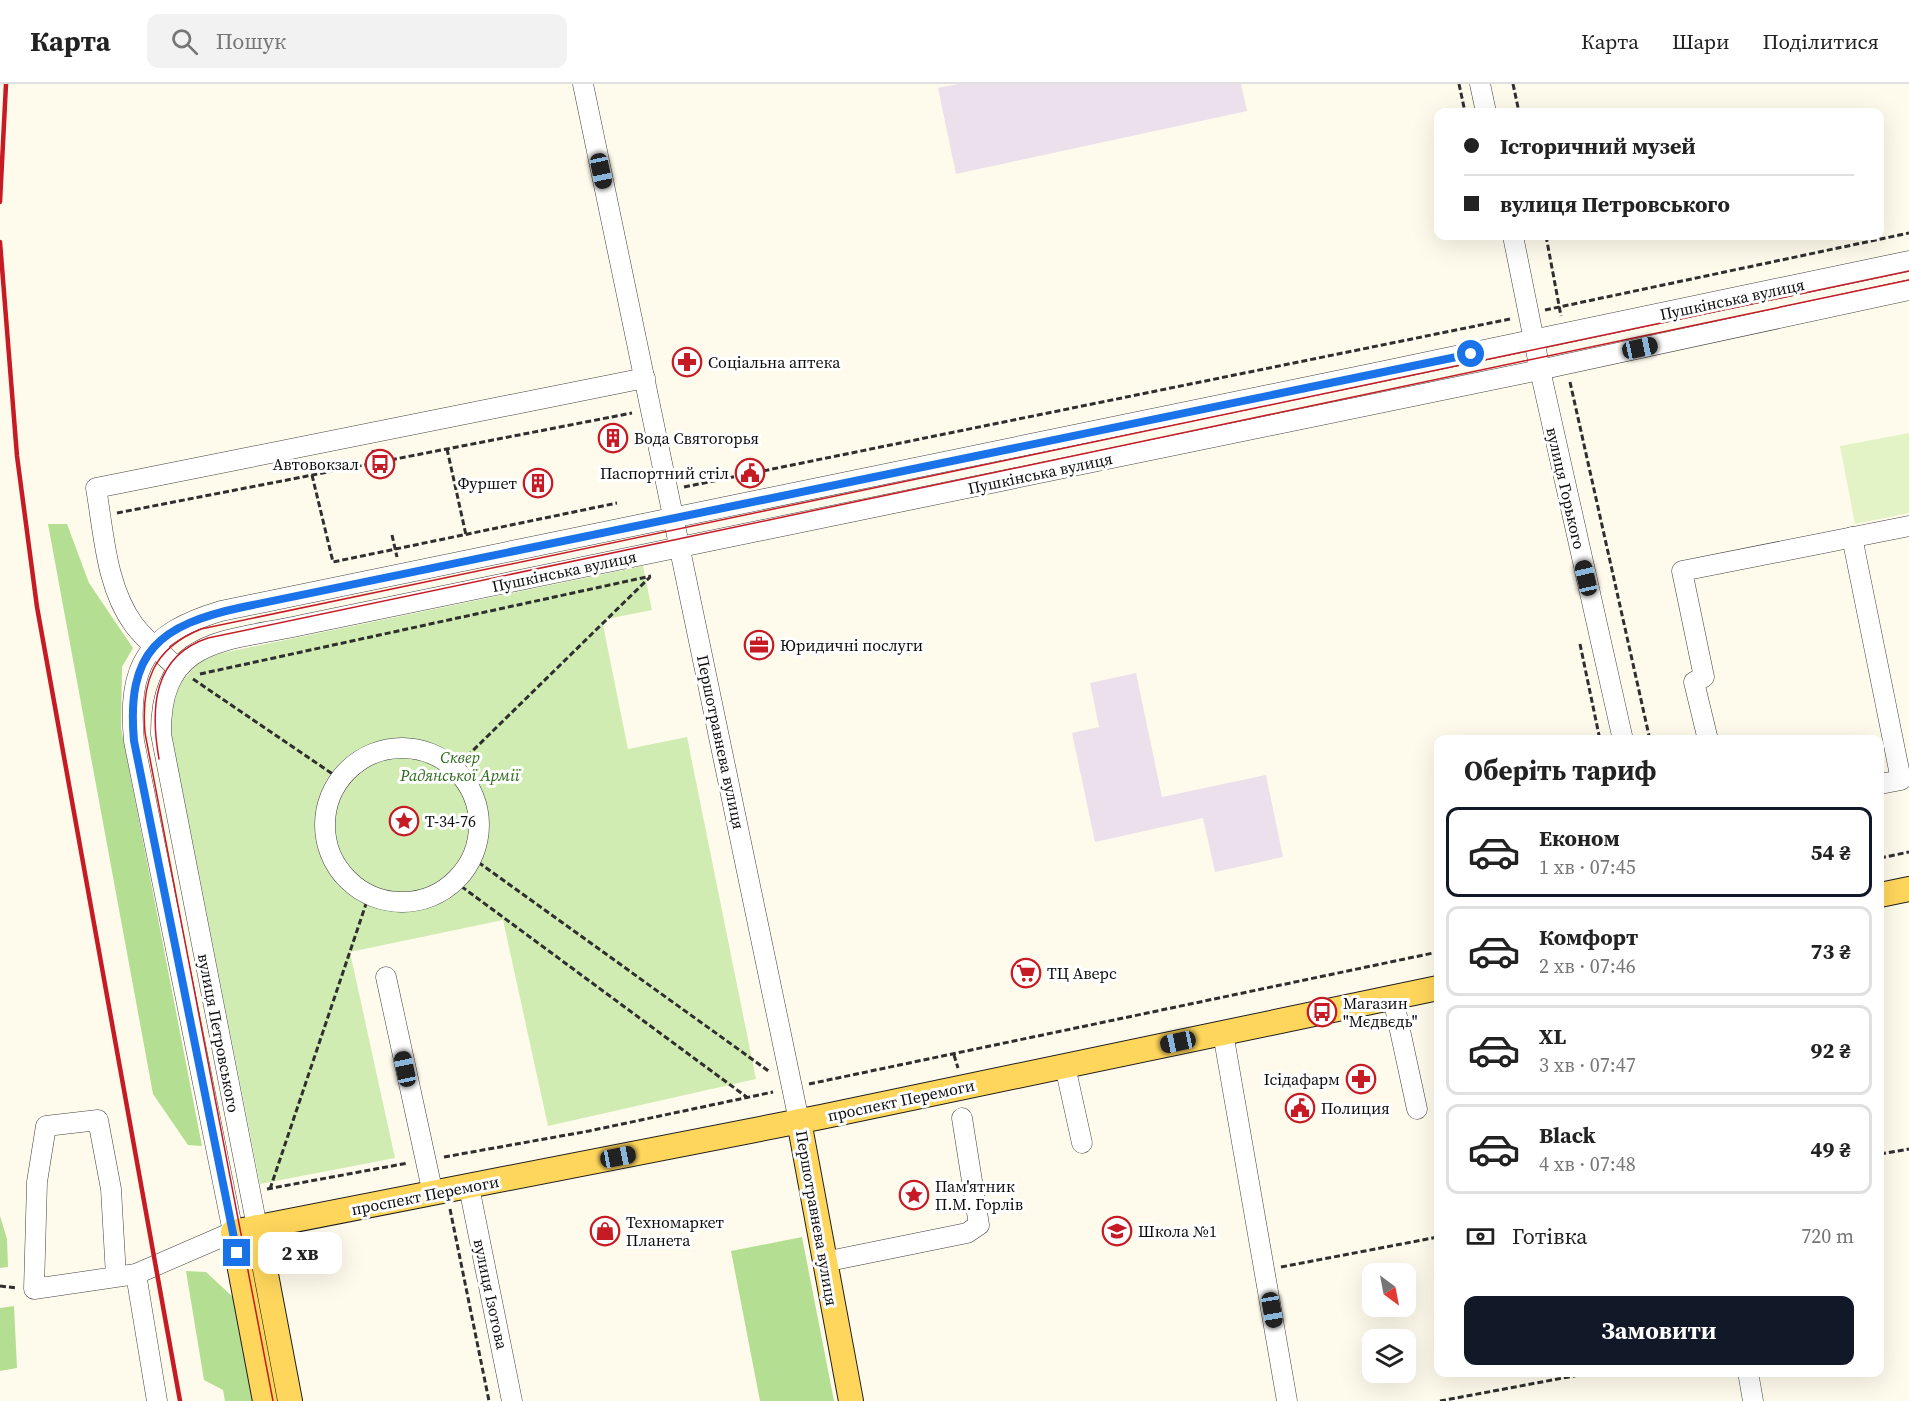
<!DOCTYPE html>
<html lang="uk">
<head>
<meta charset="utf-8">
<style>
	body { margin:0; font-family:"Source Serif 4",serif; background:#f2f2f2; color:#222; height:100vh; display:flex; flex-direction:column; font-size:22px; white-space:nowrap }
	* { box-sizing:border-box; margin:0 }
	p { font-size:20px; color:#767676 }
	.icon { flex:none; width:33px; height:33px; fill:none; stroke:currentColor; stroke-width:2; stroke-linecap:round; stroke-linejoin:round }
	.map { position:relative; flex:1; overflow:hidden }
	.panel { position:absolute; left:1434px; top:651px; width:450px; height:642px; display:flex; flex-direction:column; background:#fff; border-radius:12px; box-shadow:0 6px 24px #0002 }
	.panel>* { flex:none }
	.top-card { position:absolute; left:1434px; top:24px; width:450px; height:132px; border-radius:12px; box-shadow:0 6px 24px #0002; display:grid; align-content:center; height:132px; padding:0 30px; background:#fff }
	.needle { width:39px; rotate:148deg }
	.buttons { position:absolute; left:1362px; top:1179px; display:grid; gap:12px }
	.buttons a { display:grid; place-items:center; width:54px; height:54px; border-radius:12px; background:#fff; box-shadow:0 6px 24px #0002; font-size:30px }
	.end { position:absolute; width:27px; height:27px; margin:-14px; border:8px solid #1a73e8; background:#fff; box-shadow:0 0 0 3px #fff }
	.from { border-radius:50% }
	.bubble { position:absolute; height:42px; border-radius:12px; background:#fff; box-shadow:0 6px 24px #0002; font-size:20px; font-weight:700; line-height:42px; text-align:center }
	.car { position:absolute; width:18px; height:36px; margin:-18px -9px; border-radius:8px; box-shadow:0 0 4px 2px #0007; background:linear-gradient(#222 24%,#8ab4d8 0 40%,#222 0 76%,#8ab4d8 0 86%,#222 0) }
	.top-card b { display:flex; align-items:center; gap:21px; height:57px; font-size:22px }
	.top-card b+b { border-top:2px solid #e0e0e0 }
	.top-card i { width:15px; height:15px; background:#222 }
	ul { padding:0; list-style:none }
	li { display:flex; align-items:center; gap:18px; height:90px; margin:0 12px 9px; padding:0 18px; border:3px solid #e0e0e0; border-radius:12px }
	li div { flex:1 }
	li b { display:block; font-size:22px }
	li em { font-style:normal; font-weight:700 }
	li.selected { border-color:#111827 }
	li>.icon { width:54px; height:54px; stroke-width:1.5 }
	h2 { padding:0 30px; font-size:27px; line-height:72px }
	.pay { display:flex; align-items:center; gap:15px; height:66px; padding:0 30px; font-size:22px }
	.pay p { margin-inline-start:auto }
	.primary-button { display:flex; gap:12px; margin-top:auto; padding:12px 30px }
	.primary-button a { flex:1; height:69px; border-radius:12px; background:#111827; color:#fff; font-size:24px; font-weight:700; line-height:69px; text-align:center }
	header { display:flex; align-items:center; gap:36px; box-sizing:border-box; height:84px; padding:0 30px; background:#fff; border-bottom:2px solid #e0e0e0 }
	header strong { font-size:28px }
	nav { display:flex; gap:33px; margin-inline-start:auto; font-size:21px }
	.search { width:420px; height:54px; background:#f2f2f2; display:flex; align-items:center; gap:15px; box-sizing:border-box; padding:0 21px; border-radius:12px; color:#767676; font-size:22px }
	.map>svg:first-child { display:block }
</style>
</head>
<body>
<header>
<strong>Карта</strong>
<div class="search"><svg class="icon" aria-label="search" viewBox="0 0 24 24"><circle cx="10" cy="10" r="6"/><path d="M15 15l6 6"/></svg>Пошук</div>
<nav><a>Карта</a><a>Шари</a><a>Поділитися</a></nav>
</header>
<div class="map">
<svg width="1909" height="1317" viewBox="0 0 1909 1317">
	<rect width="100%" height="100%" fill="#fffbec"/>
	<g fill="#ebe0ec">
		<path d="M 958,0 L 1241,0 L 1247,27 L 956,90 L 938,4 Z"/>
		<path d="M 1136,589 L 1162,713 L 1266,691 L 1283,773 L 1215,788 L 1203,734 L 1095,758 L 1072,649 L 1099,643 L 1090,599 Z"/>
	</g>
	<path fill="#d1ecb3" d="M 643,482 L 652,526 L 602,536 L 628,665 L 687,653 L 756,995 L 548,1042 L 503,836 L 350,868 L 395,1074 L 260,1100 L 169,638 L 179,601 L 203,573 Z"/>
	<g fill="#b4de92">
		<path d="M 48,440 L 67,440 L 89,499 L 133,564 L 122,583 L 121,644 L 202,1062 L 188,1061 L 153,1010 Z"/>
		<path d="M 0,1132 L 7,1155 L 8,1183 L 0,1184 Z"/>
		<path d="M 802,1153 L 834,1317 L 760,1317 L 731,1167 Z"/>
		<path d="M 186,1187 L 206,1188 L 234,1214 L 252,1317 L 225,1317 L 223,1306 L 204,1296 Z"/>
		<path d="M 14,1222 L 17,1284 L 0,1287 L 0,1224 Z"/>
	</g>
	<path fill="#e3f3c6" d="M 1909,349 L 1909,429 L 1855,440 L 1840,362 Z"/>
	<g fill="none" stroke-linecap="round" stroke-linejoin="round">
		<g stroke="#404040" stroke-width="21">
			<g id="minor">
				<path d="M 583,0 L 799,1037"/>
				<path d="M 1480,0 L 1486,28"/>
				<path d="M 1513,152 L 1540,286 L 1623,656"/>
				<path d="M 1852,453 L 1901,696 L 1880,700"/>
				<path d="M 176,583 C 162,569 146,557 134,541 C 106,503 104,450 96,404 L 645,294"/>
				<path d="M 1708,656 L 1694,598 L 1704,593 L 1682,487 L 1909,442"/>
				<circle cx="402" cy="741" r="77"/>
				<path d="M 386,893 L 433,1110"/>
				<path d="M 1393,914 L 1417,1025"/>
				<path d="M 1223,949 L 1287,1317"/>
				<path d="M 1065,982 L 1082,1059"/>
				<path d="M 469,1103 L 512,1317"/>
				<path d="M 257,1143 L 161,650 C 160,552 226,558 302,541 L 1525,289 L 1909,206"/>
				<path d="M 824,1178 L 967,1149 L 979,1141 L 962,1034"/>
				<path d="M 136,1190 L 157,1317"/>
				<path d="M 116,1192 L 111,1105 L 98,1036 L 46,1042 L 37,1098 L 34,1205 L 136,1190 L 233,1148 L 134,657 C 127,581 147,549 221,527 C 783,409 1347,297 1909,177"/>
				<path d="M 1748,1288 L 1753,1317"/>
			</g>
		</g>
		<g stroke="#1e1e1e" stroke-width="26">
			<g id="major">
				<path d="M 1880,811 L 1909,805"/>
				<path d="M 799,1037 L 851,1317"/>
				<path d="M 257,1143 L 290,1317"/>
				<path d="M 265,1317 L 233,1148 L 821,1033 L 1438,904"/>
			</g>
		</g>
		<g stroke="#2f2f2f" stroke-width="3" stroke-dasharray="6 3" stroke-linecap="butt">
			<path d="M 1459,0 L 1465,28"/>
			<path d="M 1513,0 L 1519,28"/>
			<path d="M 1546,152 L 1561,232"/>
			<path d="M 1545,226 L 1909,149"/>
			<path d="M 1570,298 L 1650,656"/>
			<path d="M 447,365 L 466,451"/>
			<path d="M 373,366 L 379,392"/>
			<path d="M 312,391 L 333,478 L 617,419"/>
			<path d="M 684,403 L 1510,235"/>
			<path d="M 117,429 L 632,329"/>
			<path d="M 392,451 L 397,473"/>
			<path d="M 1580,560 L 1600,656"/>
			<path d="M 200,590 L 651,492"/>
			<path d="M 193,595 L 340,695"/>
			<path d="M 454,685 L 650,493"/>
			<path d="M 471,773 L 770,988"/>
			<path d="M 1880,774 L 1909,768"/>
			<path d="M 454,797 L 748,1014"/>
			<path d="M 954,971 L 958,984"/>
			<path d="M 809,1000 L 1438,868"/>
			<path d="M 1880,1070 L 1909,1065"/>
			<path d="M 444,1073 L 589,1047 L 773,1008"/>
			<path d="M 267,1105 L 408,1079"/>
			<path d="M 270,1105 L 369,811"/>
			<path d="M 450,1125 L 489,1317"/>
			<path d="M 1281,1183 L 1438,1153"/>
			<path d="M 0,1202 L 17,1204"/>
			<path d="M 1440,1317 L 1595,1288"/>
		</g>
		<use href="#minor" stroke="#fff" stroke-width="20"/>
		<use href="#major" stroke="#ffd65c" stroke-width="24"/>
		<g stroke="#c61b25" stroke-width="1.5">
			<path d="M 159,675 C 150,624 153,572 208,554 L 1909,196"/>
			<path d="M 273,1317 L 145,649 C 141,599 152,565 201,545 L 1909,187"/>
		</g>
		<g stroke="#c61b25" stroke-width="4.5">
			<path d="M 0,118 L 6,0"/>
			<path d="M 0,158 L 17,372 L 37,523 L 180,1317"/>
		</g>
	</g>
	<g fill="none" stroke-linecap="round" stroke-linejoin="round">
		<path stroke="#1a73e8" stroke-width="8" d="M 237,1169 L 134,657 C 126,567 159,541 243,523 L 1471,270"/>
	</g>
	<defs>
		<g id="pharmacy-ring" transform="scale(1.5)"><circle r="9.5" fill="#fff" stroke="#c61b25" stroke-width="1.5"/><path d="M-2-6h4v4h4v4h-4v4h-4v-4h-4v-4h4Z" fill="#c61b25"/></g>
		<g id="building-ring" transform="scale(1.5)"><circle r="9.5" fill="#fff" stroke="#c61b25" stroke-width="1.5"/><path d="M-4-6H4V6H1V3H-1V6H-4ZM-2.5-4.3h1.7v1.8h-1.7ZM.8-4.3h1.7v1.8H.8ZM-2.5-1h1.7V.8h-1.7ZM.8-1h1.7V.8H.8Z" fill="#c61b25"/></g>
		<g id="bus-ring" transform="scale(1.5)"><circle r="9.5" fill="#fff" stroke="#c61b25" stroke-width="1.5"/><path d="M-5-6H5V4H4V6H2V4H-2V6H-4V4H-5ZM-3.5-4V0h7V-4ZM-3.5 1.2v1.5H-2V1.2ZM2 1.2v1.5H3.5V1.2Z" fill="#c61b25"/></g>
		<g id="civic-ring" transform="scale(1.5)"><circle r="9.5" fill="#fff" stroke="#c61b25" stroke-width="1.5"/><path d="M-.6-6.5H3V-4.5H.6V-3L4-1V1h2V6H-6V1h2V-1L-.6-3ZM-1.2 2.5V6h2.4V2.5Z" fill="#c61b25"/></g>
		<g id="office-ring" transform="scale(1.5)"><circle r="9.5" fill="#fff" stroke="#c61b25" stroke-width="1.5"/><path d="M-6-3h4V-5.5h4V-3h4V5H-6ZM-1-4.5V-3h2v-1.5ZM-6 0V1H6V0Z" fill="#c61b25"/></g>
		<g id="sight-ring" transform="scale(1.5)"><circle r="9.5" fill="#fff" stroke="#c61b25" stroke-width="1.5"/><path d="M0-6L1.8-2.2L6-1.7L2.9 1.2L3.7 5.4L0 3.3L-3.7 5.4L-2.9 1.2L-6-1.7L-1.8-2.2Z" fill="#c61b25"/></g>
		<g id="supermarket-ring" transform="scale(1.5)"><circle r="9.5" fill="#fff" stroke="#c61b25" stroke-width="1.5"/><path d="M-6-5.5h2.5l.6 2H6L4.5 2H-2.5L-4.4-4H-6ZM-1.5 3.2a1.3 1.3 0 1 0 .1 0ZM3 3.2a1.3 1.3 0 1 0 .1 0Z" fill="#c61b25"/></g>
		<g id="shop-ring" transform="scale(1.5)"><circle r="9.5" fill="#fff" stroke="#c61b25" stroke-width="1.5"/><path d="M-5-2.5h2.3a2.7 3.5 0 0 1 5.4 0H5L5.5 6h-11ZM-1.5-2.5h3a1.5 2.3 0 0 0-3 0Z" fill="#c61b25"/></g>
		<g id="school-ring" transform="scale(1.5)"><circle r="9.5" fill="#fff" stroke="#c61b25" stroke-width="1.5"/><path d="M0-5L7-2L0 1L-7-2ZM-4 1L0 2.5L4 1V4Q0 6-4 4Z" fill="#c61b25"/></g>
	</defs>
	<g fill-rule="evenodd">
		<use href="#pharmacy-ring" x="687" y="278"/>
		<use href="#building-ring" x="613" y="354"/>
		<use href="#bus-ring" x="380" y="380"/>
		<use href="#civic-ring" x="750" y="389"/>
		<use href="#building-ring" x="538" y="399"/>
		<use href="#office-ring" x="759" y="561"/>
		<use href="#sight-ring" x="404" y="737"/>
		<use href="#supermarket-ring" x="1026" y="889"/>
		<use href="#bus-ring" x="1322" y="928"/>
		<use href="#pharmacy-ring" x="1361" y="995"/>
		<use href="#civic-ring" x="1300" y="1024"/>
		<use href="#sight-ring" x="914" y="1111"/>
		<use href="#shop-ring" x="605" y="1147"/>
		<use href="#school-ring" x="1117" y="1147"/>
	</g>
	<g text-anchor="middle" stroke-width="6" stroke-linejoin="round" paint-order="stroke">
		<g font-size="16" fill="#0d0d0d" stroke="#fff">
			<text transform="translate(1732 215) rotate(-12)" y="6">Пушкінська вулиця</text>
			<text transform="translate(1040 389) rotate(-12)" y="6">Пушкінська вулиця</text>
			<text transform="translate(1566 404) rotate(77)" y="6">вулиця Горького</text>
			<text transform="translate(564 487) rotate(-12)" y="6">Пушкінська вулиця</text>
			<text transform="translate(721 658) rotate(78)" y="6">Першотравнева вулиця</text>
			<text transform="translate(219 949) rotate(79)" y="6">вулиця Петровського</text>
			<text transform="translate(901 1016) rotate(-12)" y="6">проспект Перемоги</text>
			<text transform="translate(425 1111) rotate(-11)" y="6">проспект Перемоги</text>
			<text transform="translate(817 1134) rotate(80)" y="6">Першотравнева вулиця</text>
			<text transform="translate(491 1210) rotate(78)" y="6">вулиця Ізотова</text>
		</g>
		<g font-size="16" fill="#0d0d0d" stroke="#fff" text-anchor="start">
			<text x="708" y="284">Соціальна аптека</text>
			<text x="634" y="360">Вода Святогорья</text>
			<text x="359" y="386" text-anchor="end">Автовокзал</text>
			<text x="729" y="395" text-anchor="end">Паспортний стіл</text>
			<text x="517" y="405" text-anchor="end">Фуршет</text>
			<text x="780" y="567">Юридичні послуги</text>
			<text x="425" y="743">Т-34-76</text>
			<text x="1047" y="895">ТЦ Аверс</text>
			<text x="1343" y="925">Магазин<tspan x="1343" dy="18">"Мєдвєдь"</tspan></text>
			<text x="1340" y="1001" text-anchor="end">Ісідафарм</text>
			<text x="1321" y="1030">Полиция</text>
			<text x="935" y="1108">Пам'ятник<tspan x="935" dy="18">П.М. Горлів</tspan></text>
			<text x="626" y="1144">Техномаркет<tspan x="626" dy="18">Планета</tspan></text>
			<text x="1138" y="1153">Школа №1</text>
		</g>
		<g font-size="16" font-style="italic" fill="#2a6919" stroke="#fff">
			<text x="460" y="679">Сквер<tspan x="460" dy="18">Радянської Армії</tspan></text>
		</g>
	</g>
</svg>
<div class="buttons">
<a><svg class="needle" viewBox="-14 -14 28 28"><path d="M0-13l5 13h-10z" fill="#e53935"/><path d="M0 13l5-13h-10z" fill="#767676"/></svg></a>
<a><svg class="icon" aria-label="layers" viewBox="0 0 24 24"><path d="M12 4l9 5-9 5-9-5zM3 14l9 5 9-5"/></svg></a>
</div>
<i class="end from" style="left:1471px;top:270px"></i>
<i class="end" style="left:237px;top:1169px"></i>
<div class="bubble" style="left:258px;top:1148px;width:84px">2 хв</div>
<i class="car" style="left:601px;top:87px;rotate:168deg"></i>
<i class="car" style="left:1640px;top:264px;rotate:78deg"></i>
<i class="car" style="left:1586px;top:494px;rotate:347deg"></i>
<i class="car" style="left:1178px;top:958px;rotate:258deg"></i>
<i class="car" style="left:405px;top:985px;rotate:348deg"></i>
<i class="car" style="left:618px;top:1073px;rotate:79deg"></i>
<i class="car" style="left:1272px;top:1226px;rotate:170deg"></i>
<div class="top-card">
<b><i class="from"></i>Історичний музей</b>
<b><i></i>вулиця Петровського</b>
</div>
<section class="panel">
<h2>Оберіть тариф</h2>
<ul>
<li class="selected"><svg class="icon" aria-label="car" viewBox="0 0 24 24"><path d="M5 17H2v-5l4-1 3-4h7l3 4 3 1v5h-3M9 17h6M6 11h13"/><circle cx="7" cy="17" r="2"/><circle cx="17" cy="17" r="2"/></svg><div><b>Економ</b><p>1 хв · 07:45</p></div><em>54 ₴</em></li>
<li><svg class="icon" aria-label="car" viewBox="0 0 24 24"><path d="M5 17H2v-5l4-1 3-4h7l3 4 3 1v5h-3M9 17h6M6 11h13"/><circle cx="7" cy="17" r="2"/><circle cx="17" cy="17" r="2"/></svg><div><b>Комфорт</b><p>2 хв · 07:46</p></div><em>73 ₴</em></li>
<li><svg class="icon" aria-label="car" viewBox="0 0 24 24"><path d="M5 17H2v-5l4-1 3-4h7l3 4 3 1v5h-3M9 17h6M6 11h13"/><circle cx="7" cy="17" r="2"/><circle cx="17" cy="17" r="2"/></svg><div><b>XL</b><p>3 хв · 07:47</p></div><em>92 ₴</em></li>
<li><svg class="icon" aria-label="car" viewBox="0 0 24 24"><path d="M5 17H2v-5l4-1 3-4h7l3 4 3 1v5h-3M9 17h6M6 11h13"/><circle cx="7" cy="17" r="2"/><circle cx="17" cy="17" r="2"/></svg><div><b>Black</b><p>4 хв · 07:48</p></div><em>49 ₴</em></li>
</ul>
<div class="pay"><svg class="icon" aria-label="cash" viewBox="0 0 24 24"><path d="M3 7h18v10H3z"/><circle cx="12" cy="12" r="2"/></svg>Готівка<p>720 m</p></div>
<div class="primary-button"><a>Замовити</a></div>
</section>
</div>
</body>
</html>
